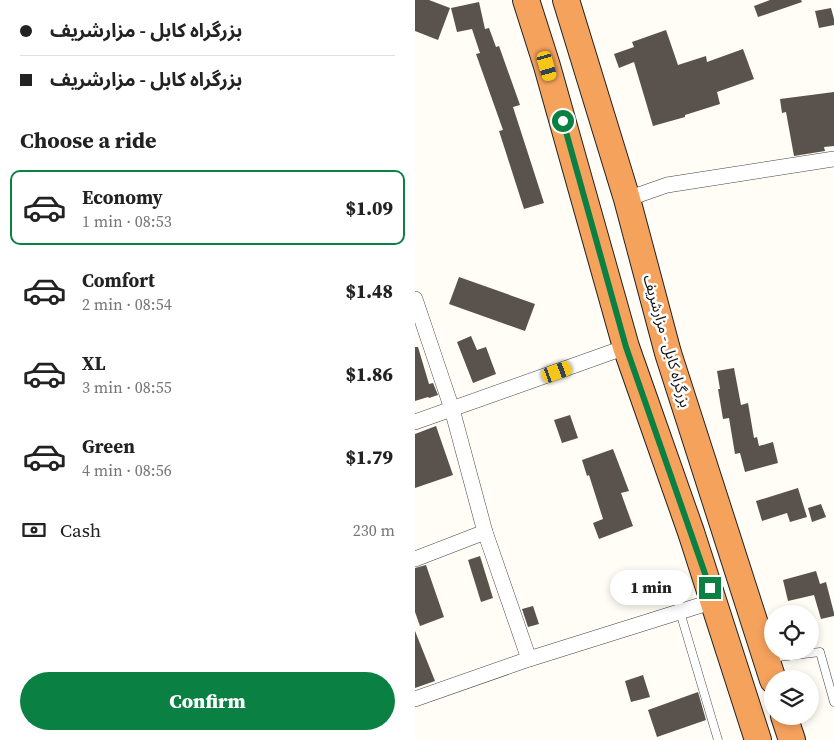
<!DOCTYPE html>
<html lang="en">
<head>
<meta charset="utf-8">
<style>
	body { margin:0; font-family:"Source Serif 4","Noto Sans Arabic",serif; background:#f2f2f2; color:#222; height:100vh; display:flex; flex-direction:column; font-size:19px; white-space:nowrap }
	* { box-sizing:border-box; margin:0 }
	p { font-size:16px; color:#767676 }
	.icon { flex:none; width:28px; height:28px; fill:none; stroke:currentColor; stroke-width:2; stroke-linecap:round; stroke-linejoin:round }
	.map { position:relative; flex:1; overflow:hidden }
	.sheet { display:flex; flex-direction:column; background:#fff; width:415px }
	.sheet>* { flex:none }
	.guide { display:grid; align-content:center; height:110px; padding:0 20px; background:#fff }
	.buttons { position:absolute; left:349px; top:605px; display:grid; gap:10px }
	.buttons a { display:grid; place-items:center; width:55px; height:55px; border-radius:50%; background:#fff; box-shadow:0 2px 8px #0003; font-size:25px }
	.end { position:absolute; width:22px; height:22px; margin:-11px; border:6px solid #0b8043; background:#fff; box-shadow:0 0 0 2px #fff }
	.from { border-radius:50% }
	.bubble { position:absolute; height:35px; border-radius:18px; background:#fff; box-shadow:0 2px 8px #0003; font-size:16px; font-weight:800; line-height:35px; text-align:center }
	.car { position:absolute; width:15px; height:30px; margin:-15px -8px; border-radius:6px; box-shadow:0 0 4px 1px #0007; background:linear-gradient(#f5c518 24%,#345 0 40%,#f5c518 0 76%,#345 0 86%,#f5c518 0) }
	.guide b { display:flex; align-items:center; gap:18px; height:48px; font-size:19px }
	.guide b+b { border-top:1px solid #e0e0e0 }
	.guide i { width:12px; height:12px; background:#222 }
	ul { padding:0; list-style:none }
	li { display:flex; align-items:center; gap:15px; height:75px; margin:0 10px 8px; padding:0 10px; border:2px solid transparent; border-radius:10px }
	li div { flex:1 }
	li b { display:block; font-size:19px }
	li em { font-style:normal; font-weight:800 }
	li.current { border-color:#0b8043 }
	li>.icon { width:45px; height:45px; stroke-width:1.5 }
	h2 { padding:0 20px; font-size:22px; line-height:60px }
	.pay { display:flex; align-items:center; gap:12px; height:55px; padding:0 20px; font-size:19px }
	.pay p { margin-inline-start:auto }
	.cta { display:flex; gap:10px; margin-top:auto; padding:10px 20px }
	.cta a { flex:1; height:58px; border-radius:30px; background:#0b8043; color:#fff; font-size:20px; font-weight:800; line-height:58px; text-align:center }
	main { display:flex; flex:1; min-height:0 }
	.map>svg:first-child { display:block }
</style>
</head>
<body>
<main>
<section class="sheet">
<div class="guide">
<b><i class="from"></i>بزرگراه کابل - مزارشریف</b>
<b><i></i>بزرگراه کابل - مزارشریف</b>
</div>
<h2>Choose a ride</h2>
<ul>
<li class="current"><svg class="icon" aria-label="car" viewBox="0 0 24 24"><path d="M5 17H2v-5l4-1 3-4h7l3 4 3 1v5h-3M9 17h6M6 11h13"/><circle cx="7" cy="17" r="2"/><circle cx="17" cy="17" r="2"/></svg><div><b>Economy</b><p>1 min · 08:53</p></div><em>$1.09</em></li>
<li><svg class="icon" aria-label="car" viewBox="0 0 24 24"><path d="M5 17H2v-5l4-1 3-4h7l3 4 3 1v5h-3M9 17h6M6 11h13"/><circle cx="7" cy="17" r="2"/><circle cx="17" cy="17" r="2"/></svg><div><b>Comfort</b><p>2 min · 08:54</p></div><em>$1.48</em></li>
<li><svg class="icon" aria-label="car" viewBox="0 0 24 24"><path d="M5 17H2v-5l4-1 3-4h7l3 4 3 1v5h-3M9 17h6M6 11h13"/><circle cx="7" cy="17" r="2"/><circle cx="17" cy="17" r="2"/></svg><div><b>XL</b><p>3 min · 08:55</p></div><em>$1.86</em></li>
<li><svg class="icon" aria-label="car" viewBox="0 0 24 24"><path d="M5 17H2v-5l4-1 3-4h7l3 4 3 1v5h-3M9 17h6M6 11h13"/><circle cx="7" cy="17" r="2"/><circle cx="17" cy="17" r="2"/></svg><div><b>Green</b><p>4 min · 08:56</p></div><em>$1.79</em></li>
</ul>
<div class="pay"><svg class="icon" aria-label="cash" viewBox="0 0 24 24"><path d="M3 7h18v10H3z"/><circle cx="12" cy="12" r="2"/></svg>Cash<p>230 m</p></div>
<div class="cta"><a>Confirm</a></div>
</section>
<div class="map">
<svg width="419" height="740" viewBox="0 0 419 740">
	<rect width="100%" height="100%" fill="#fffdf5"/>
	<g fill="#5a524d">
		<path d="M 0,0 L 14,0 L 35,8 L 23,40 L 0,31 Z"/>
		<path d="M 355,0 L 386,0 L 387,2 L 343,17 L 339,6 Z"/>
		<path d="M 64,2 L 70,29 L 74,28 L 81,47 L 84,46 L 105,105 L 98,107 L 129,203 L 109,209 L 84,131 L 88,130 L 61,54 L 65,53 L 57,29 L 42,32 L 36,8 Z"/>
		<path d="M 416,8 L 419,19 L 419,25 L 404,28 L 400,11 Z"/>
		<path d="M 251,30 L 263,65 L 291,56 L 292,62 L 328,49 L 339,79 L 302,92 L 305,104 L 270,115 L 270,117 L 238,126 L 219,62 L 204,68 L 199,54 L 219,47 L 217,42 Z"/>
		<path d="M 419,92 L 419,146 L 409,147 L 410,151 L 379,156 L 371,112 L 367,113 L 365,99 Z"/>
		<path d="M 44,277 L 120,304 L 110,331 L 34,304 Z"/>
		<path d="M 56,336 L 62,350 L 71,347 L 81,374 L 58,383 L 42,342 Z"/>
		<path d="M 0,347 L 3,347 L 14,384 L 18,383 L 23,395 L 14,398 L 13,397 L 0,401 Z"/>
		<path d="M 319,368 L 326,405 L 333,403 L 339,438 L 342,437 L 344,446 L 358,442 L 363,463 L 330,472 L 325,453 L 320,454 L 314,418 L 308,419 L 303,389 L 305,389 L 302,371 Z"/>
		<path d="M 155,415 L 163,438 L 147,443 L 139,420 Z"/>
		<path d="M 21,426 L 38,475 L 0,488 L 0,434 Z"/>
		<path d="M 198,449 L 214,491 L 206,493 L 218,526 L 184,539 L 178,523 L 188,519 L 174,475 L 172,476 L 167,460 Z"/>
		<path d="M 383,488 L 392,517 L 375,522 L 372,513 L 347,521 L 341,501 Z"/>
		<path d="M 406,504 L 411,517 L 397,522 L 393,508 Z"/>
		<path d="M 65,556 L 78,598 L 66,602 L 53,560 Z"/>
		<path d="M 11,565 L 29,617 L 5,626 L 0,612 L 0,568 Z"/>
		<path d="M 401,571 L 405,584 L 411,582 L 419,613 L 419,616 L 406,619 L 399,595 L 373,601 L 368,580 Z"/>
		<path d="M 118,606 L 124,624 L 113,627 L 107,609 Z"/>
		<path d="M 0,631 L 20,681 L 0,688 Z"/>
		<path d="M 228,675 L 235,697 L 216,702 L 210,681 Z"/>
		<path d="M 283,692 L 291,720 L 242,737 L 233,710 Z"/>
	</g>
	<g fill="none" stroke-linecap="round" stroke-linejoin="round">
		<g stroke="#444" stroke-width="9">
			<g id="lane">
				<path d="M 265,612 L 303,740"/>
				<path d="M 355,658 L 405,652 L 419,702"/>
			</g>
		</g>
		<g stroke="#444" stroke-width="16">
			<g id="street">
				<path d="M 212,199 L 252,185 L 419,159"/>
				<path d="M 0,299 L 37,409 L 70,532 L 114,659"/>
				<path d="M 0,422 L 211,347"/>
				<path d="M 0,559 L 70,532"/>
				<path d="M 0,699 L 114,659 L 299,601"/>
			</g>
		</g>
		<g stroke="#222" stroke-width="28">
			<g id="highway">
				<path d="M 111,0 L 132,66 L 211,347 L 276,532 L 343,740"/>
				<path d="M 151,0 L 212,199 L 253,353 L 358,680"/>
				<path d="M 369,716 L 377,740"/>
			</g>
		</g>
		<use href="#lane" stroke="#fff" stroke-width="8"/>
		<use href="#street" stroke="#fff" stroke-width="15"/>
		<use href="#highway" stroke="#f5a25d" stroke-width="26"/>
	</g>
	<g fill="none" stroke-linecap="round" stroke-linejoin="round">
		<path stroke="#0b8043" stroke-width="6" d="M 148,121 L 211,347 L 295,588"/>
	</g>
	<g text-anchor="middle" stroke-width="5" stroke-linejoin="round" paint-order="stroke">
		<g font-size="15" fill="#111" stroke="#fff">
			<text transform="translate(252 341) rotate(74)" y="5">بزرگراه کابل - مزارشریف</text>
		</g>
	</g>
</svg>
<div class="buttons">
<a><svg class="icon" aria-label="locate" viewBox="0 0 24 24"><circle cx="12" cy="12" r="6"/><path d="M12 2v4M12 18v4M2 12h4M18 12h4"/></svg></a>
<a><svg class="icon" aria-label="layers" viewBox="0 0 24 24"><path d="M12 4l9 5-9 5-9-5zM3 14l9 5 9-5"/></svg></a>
</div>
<i class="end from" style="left:148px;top:121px"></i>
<i class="end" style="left:295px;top:588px"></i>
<div class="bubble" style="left:195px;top:570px;width:82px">1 min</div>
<i class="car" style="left:132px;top:66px;rotate:164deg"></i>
<i class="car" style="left:142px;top:372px;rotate:70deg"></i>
</div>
</main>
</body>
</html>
